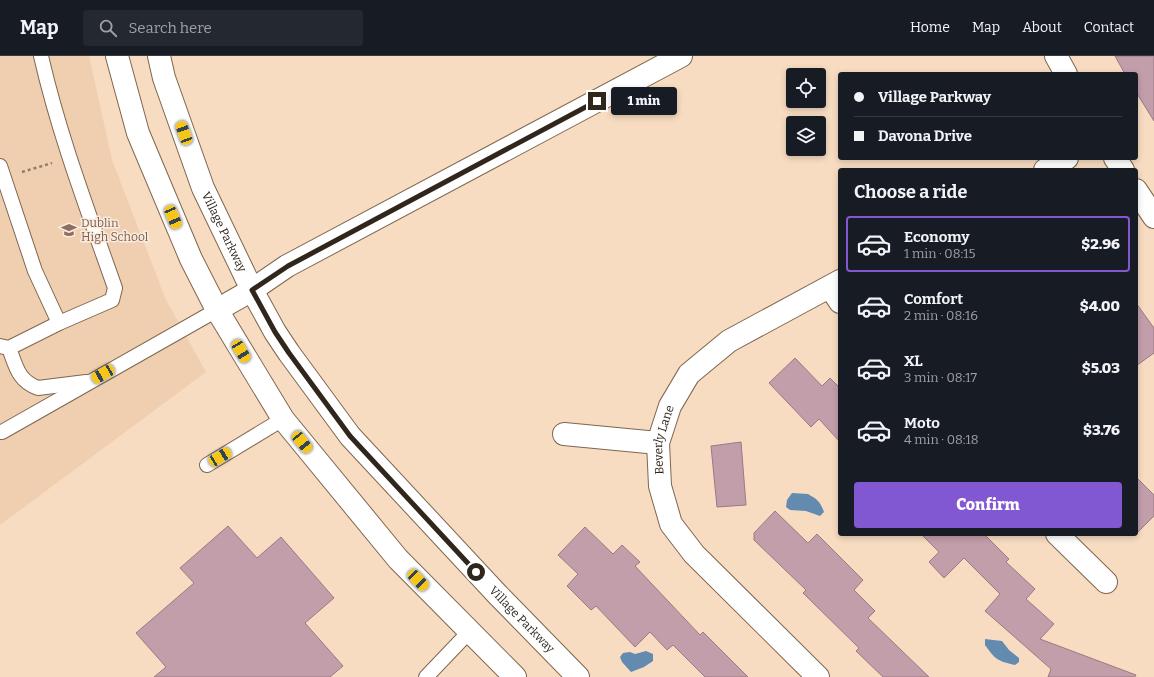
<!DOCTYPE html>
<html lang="en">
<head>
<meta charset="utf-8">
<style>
	body { margin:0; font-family:Bitter,serif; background:#242831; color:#f1f3f6; height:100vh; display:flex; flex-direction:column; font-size:15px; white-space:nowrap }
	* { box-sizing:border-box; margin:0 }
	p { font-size:13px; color:#9ea1a6 }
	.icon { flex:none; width:22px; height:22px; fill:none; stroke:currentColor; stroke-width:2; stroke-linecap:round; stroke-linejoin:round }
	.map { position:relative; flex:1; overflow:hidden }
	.side { position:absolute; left:838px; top:112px; width:300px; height:368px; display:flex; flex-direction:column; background:#171b24; border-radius:4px; box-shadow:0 2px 6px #0003 }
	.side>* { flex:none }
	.hud { position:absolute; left:838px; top:16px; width:300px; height:88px; border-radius:4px; box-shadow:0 2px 6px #0003; display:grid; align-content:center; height:88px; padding:0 16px; background:#171b24 }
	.controls { position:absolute; left:786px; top:12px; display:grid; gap:8px }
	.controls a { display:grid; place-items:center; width:40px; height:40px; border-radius:4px; background:#171b24; box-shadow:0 2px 6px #0003; font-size:20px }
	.end { position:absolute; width:18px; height:18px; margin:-9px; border:5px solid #30261c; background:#fff; box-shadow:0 0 0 2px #fff }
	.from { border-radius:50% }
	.bubble { position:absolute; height:28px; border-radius:4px; background:#171b24; box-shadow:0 2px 6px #0003; font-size:13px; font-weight:800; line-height:28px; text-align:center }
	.car { position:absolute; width:12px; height:24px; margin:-12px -6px; border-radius:5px; box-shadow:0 0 3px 1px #0007; background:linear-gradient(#f5c518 24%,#345 0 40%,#f5c518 0 76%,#345 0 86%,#f5c518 0) }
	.hud b { display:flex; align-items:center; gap:14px; height:38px; font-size:15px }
	.hud b+b { border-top:1px solid #363941 }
	.hud i { width:10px; height:10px; background:#f1f3f6 }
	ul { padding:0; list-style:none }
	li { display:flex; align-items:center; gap:12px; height:56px; margin:0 8px 6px; padding:0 8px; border:2px solid transparent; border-radius:4px }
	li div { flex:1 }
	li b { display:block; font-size:15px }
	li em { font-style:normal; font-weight:800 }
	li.current { border-color:#8158d2 }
	li>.icon { width:36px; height:36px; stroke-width:1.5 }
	h2 { padding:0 16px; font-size:18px; line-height:48px }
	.primary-button { display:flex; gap:8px; margin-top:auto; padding:8px 16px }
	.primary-button a { flex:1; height:46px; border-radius:4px; background:#8158d2; color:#fff; font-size:16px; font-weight:800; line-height:46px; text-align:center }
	header { display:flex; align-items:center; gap:24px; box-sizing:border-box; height:56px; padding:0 20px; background:#171b24; border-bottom:1px solid #363941 }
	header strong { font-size:19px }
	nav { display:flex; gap:22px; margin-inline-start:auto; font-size:14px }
	.search { width:280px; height:36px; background:#242831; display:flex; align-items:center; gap:10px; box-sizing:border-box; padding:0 14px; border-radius:4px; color:#9ea1a6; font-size:15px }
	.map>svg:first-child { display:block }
</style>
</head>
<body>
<header>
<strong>Map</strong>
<div class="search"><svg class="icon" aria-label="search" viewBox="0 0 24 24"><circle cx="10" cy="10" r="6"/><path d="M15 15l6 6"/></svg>Search here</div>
<nav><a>Home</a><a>Map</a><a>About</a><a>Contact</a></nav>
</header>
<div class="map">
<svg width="1154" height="621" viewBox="0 0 1154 621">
	<rect width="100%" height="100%" fill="#f7dcc1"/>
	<path fill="#efcfaf" d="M 0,0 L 89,0 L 112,104 L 166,244 L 206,316 L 0,469 Z"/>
	<g fill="#638baf">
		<path d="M 792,437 L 808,438 C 818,444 820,445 824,456 L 820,460 L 806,455 L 790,454 L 786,451 L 787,444 Z"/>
		<path d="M 985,583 L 1002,585 L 1009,594 L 1019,602 L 1019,606 L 1015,609 C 997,605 995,603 985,589 Z"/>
		<path d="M 646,595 L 653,598 L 653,605 L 644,611 L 631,616 L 622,606 L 620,601 L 623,597 L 630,596 L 635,598 Z"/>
	</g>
	<g fill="#c29eaa" stroke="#9b7985">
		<path d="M 1115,0 L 1154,0 L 1154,65 L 1136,36 L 1136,18 L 1125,18 Z"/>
		<path d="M 1136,247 L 1154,272 L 1154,297 L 1136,310 Z"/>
		<path d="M 795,302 L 822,330 L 830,322 L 840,332 L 840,386 L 819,363 L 811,371 L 769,327 Z"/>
		<path d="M 741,386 L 746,449 L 717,451 L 711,390 Z"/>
		<path d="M 1136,421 L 1154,439 L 1154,460 L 1136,478 Z"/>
		<path d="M 775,455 L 808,487 L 817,478 L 863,524 L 854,534 L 875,555 L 868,562 L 929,621 L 883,621 L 856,595 L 859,592 L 803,537 L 806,534 L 754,484 L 754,477 Z"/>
		<path d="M 228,470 L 257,502 L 281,481 L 334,542 L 305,567 L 343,610 L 330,621 L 154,621 L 166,611 L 136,577 L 194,527 L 180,512 Z"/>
		<path d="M 585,471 L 613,498 L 622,489 L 640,506 L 635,510 L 700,579 L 703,576 L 748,621 L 705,621 L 673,589 L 667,594 L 650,576 L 635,591 L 596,550 L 591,554 L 567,530 L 578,518 L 558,499 Z"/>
		<path d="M 921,478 L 984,478 L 1009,503 L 1006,506 L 1035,533 L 1026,543 L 1054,568 L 1040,583 L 1136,619 L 1135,621 L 1048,621 L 1051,613 L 985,555 L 1000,538 L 964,502 L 944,522 L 929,506 L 939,496 Z"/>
	</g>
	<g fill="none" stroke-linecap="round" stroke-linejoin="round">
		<g stroke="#7e664f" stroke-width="16">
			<g id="service">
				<path d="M 0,110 L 35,215 L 59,267"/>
				<path d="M 0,290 L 9,292 L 59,267 L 112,244 L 115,232 C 88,155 59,79 41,0"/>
				<path d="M 9,292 C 16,310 18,325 38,332 L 86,326"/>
				<path d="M 0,376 L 2,376 L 217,254"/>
				<path d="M 207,409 L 283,363"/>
				<path d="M 426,621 L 469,576"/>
			</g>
		</g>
		<g stroke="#7e664f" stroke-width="24">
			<g id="minor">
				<path d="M 1056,0 L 1066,18"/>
				<path d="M 1115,102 L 1123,114"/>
				<path d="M 1045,114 L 1067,102"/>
				<path d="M 1136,134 L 1154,161"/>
				<path d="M 830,231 L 840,246"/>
				<path d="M 217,254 L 252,234 L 287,210 L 681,0"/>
				<path d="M 564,378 L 658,387"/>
				<path d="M 1057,478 L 1106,526"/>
				<path id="s1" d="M 818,621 L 694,498 L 671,468 L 660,430 L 658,387 L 670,350 L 689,318 L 729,285 L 840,225"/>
			</g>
		</g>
		<g stroke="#7e664f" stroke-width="24">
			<g id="tertiary">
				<path d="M 117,0 L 138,77 L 191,203 L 217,254 L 283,363 L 398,503 L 515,621"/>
				<path id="s2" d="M 159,0 L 164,22 L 203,132 L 252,234 L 275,276 L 289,297 L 350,380 L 497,538 L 578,621"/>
			</g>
		</g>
		<path stroke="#8f7d6b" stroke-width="2.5" stroke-dasharray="3 3" stroke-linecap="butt" d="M 22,116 L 52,107"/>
		<use href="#service" stroke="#fff" stroke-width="14"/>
		<use href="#minor" stroke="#fff" stroke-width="22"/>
		<use href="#tertiary" stroke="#fff" stroke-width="22"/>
	</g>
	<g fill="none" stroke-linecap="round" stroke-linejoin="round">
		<path stroke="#30261c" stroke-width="5" d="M 476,516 L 350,380 L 289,297 L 275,276 L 252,234 L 288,210 L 597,45"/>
	</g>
	<defs>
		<g id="school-bare" transform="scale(1.2)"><path d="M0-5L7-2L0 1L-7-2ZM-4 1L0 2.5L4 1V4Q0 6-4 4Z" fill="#8d6e63" stroke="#fbebdb" stroke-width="2.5" paint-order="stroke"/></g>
	</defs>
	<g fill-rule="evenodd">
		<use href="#school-bare" x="69" y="174"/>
	</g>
	<g text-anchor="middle" stroke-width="3" stroke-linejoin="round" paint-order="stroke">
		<g font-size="12" fill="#785e54" stroke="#fbebdb" text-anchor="start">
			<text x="81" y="171">Dublin<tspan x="81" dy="14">High School</tspan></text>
		</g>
		<g font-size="12" fill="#30261c" stroke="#fbebdb">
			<text dy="4" stroke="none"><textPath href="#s2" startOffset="188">Village Parkway</textPath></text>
			<text dy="4" stroke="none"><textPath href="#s1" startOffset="299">Beverly Lane</textPath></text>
			<text dy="4" stroke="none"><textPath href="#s2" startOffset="680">Village Parkway</textPath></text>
		</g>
	</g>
</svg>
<div class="controls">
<a><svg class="icon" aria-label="locate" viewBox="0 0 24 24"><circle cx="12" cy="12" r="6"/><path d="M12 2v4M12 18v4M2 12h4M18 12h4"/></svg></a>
<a><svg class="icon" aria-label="layers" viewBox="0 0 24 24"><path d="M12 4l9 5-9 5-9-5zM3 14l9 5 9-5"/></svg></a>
</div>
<i class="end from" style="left:476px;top:516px"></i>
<i class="end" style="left:597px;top:45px"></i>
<div class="bubble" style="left:611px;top:31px;width:66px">1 min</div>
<i class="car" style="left:184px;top:77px;rotate:340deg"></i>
<i class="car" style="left:173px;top:161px;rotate:157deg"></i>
<i class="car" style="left:241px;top:295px;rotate:149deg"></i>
<i class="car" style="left:103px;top:318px;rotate:240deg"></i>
<i class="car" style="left:302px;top:386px;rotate:141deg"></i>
<i class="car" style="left:220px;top:401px;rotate:59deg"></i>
<i class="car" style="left:418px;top:524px;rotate:136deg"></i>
<div class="hud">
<b><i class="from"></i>Village Parkway</b>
<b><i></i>Davona Drive</b>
</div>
<section class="side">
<h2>Choose a ride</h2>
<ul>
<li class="current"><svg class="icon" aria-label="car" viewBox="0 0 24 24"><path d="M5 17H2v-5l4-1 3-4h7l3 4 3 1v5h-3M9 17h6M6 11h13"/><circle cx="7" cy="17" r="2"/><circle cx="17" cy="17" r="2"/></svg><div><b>Economy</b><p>1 min · 08:15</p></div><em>$2.96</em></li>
<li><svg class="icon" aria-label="car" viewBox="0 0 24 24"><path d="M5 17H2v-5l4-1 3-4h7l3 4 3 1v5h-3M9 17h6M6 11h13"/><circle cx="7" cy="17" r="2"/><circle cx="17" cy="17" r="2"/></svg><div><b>Comfort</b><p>2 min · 08:16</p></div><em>$4.00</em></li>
<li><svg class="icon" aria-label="car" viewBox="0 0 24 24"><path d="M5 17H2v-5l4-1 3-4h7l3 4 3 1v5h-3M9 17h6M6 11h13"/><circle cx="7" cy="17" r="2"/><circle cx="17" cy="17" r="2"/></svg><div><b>XL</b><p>3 min · 08:17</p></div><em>$5.03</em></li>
<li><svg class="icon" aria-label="car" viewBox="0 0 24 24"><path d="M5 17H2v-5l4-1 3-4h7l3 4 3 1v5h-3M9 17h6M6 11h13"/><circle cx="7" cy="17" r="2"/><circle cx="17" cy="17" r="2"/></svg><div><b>Moto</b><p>4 min · 08:18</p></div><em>$3.76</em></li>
</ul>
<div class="primary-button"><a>Confirm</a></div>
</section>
</div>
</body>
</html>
